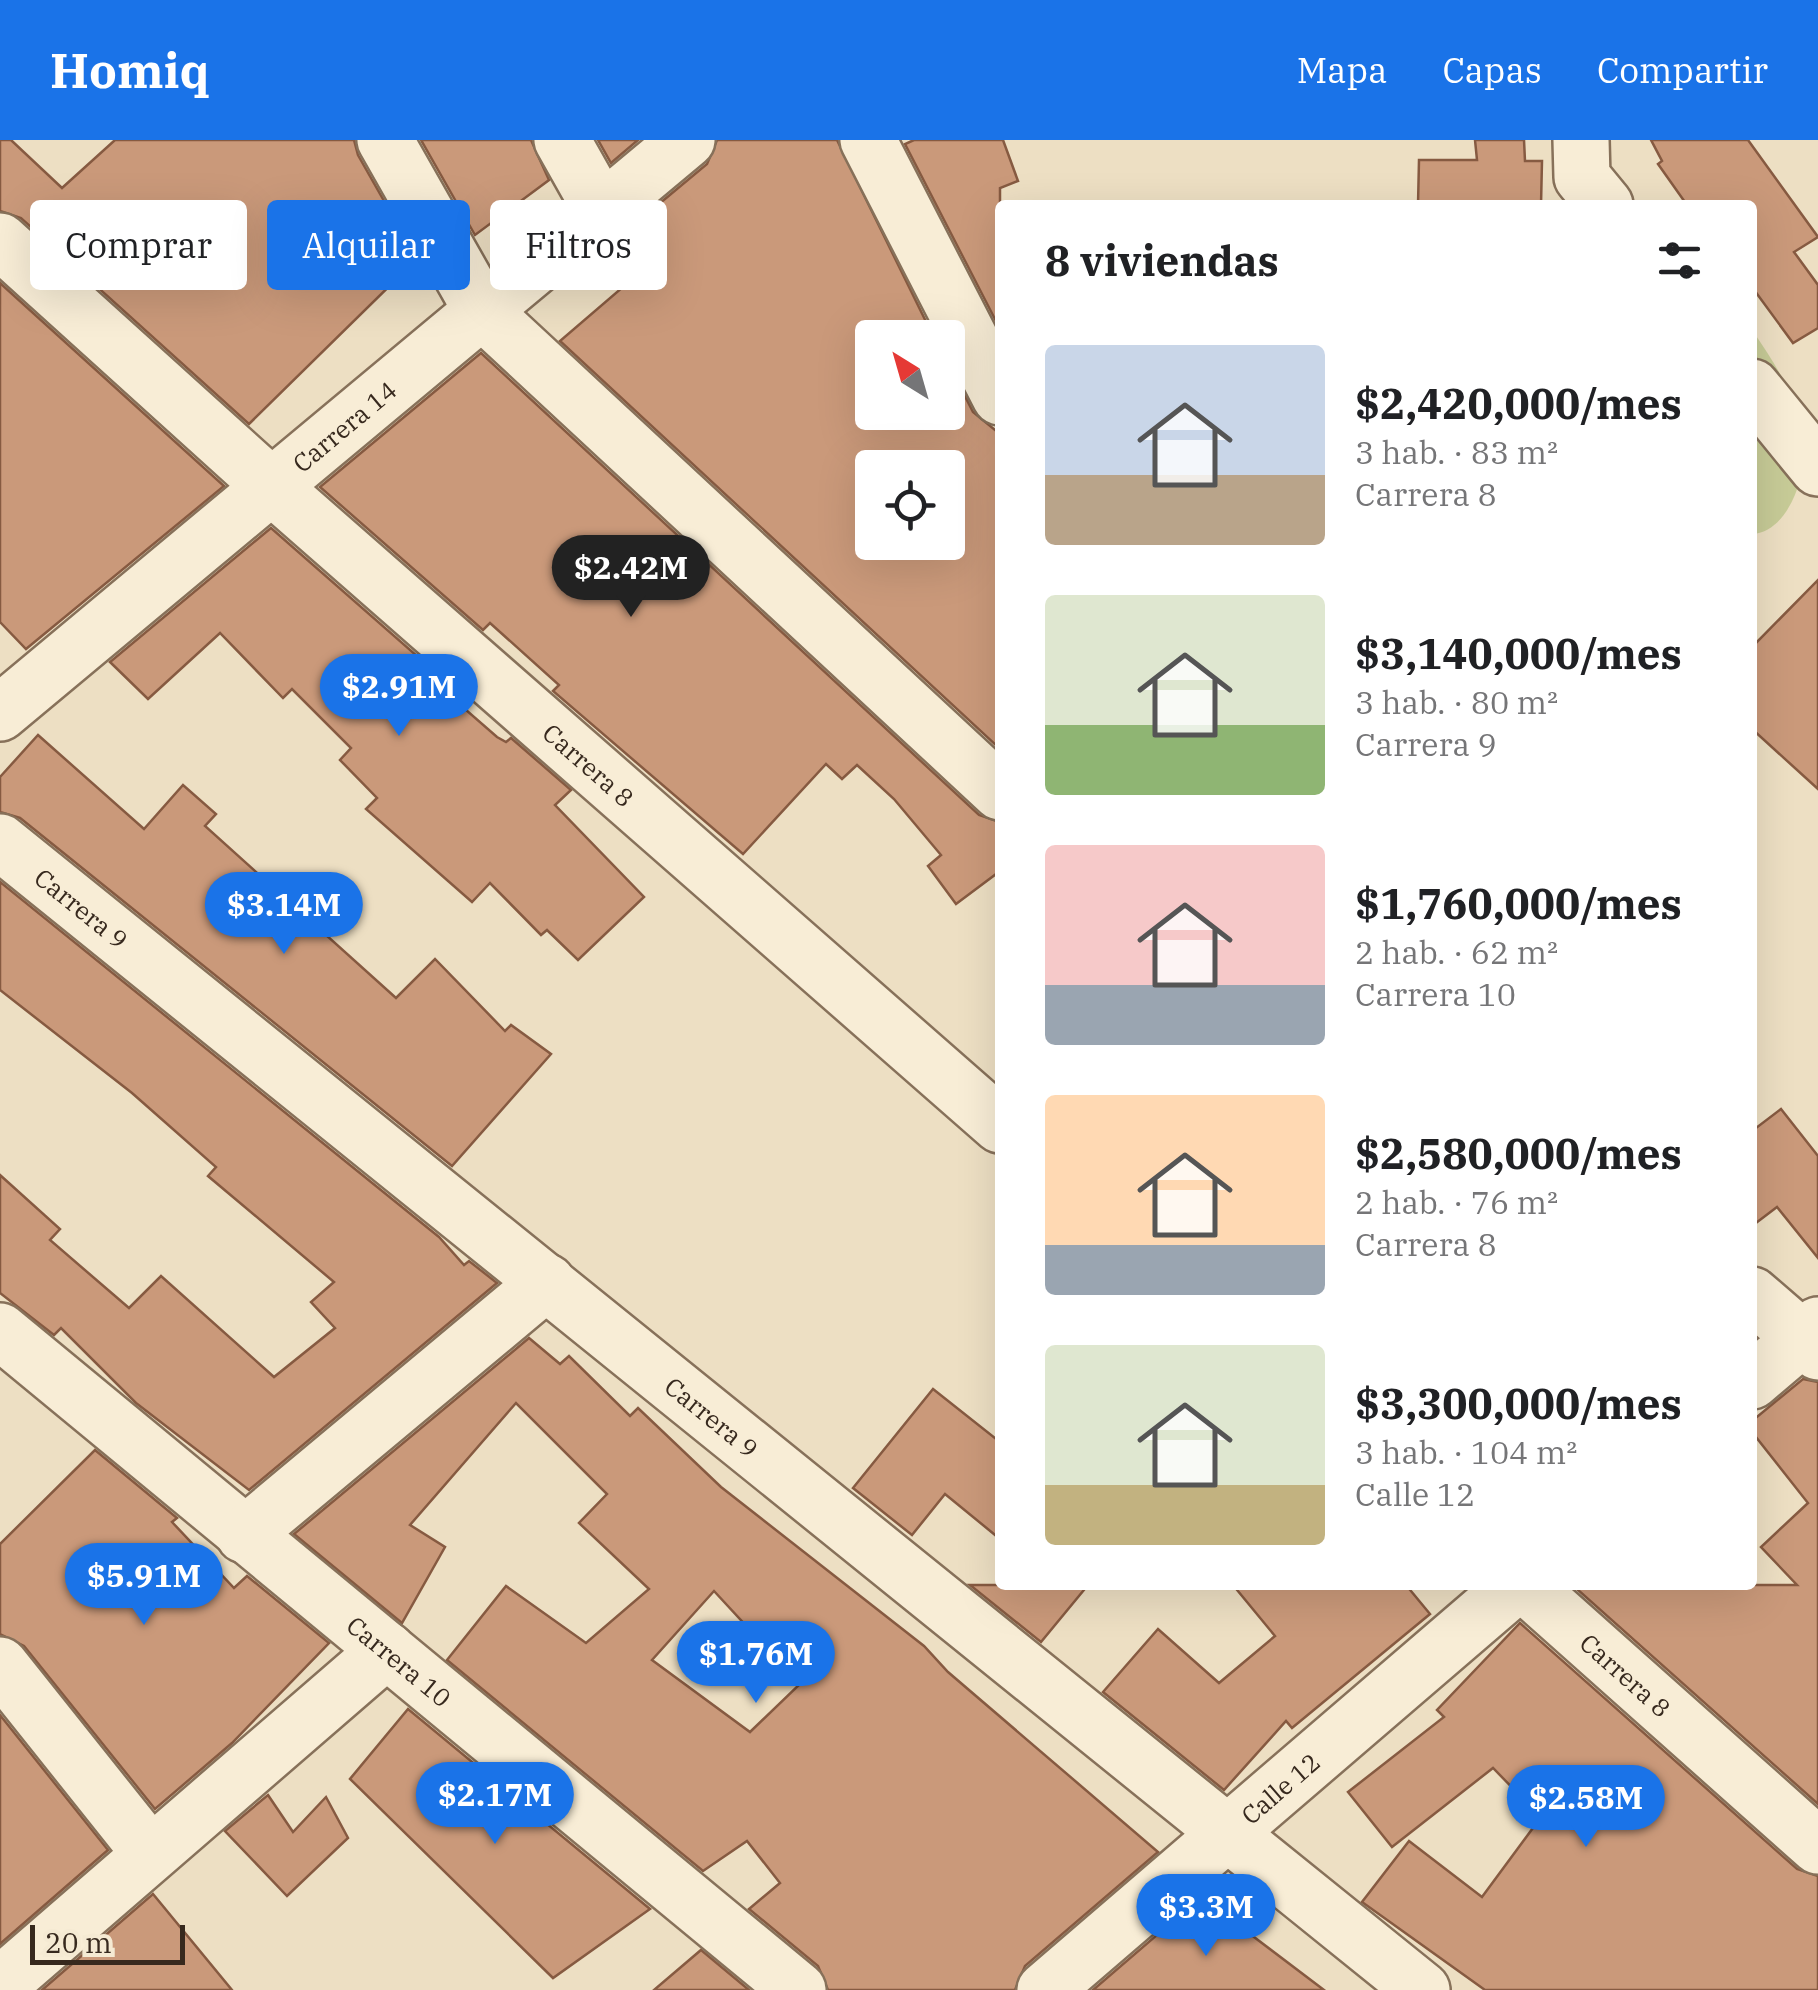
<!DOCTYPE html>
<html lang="es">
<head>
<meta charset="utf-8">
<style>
  :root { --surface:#fff; --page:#f2f2f2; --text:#202124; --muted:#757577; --accent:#1a73e8 }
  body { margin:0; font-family:"IBM Plex Serif",serif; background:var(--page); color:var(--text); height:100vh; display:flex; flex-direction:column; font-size:38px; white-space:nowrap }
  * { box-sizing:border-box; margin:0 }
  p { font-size:32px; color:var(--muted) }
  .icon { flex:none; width:55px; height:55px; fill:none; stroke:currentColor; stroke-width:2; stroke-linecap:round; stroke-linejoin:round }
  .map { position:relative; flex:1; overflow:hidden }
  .details { position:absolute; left:995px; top:60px; width:762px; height:1390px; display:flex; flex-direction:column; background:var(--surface); border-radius:10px; box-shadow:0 10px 40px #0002 }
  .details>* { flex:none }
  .top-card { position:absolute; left:30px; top:60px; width:815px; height:90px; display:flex; gap:20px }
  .needle { width:65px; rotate:323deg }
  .fabs { position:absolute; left:855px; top:180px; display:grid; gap:20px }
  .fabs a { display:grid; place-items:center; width:110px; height:110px; border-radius:10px; background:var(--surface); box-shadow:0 10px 40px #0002; font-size:50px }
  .scale { position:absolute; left:30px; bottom:25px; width:155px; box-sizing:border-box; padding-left:10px; border:5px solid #37291e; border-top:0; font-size:28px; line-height:35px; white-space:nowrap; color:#37291e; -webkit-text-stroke:8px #f5ead3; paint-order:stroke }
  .price { position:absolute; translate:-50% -85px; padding:0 22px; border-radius:35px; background:var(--accent); color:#fff; font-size:32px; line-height:65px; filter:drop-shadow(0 2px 5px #0008) }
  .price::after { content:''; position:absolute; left:50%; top:60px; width:30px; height:22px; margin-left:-15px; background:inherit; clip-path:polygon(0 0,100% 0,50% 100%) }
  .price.current { background:#222; color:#fff }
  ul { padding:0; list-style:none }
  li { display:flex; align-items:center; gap:30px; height:250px; padding:0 50px }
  li span { display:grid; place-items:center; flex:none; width:280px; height:200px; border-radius:10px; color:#555 }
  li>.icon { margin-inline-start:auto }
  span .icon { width:120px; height:120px; fill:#fffc; stroke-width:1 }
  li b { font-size:42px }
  h2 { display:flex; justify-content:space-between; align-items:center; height:120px; padding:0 50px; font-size:42px }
  .pill { padding:0 35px; border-radius:10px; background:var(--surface); box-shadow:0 10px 40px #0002; font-size:35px; line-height:90px }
  .pill.current { background:var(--accent); color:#fff }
  header { display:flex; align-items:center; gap:60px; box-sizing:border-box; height:140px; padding:0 50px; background:var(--accent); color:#fff }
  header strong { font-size:48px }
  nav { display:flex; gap:55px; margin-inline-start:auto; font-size:35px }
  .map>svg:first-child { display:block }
  .green { fill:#c7cb97 }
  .building { fill:#ca997a; stroke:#865a41; stroke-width:2.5; fill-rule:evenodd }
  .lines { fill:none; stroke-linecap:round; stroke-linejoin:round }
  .minor-casing { stroke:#87715a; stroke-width:60 }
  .minor { stroke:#f8edd6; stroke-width:55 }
  .labels { text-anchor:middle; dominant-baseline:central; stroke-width:10; stroke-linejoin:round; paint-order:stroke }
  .street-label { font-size:25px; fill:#37291e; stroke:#f5ead3 }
</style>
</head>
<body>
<header>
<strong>Homiq</strong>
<nav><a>Mapa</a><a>Capas</a><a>Compartir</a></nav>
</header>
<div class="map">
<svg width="1818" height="1850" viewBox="0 0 1818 1850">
  <rect width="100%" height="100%" fill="#eddfc3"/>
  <!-- green -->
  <path class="green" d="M1752 190C1771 217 1795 255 1803 286 1811 320 1794 390 1753 394Z"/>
  <!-- building -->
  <g class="building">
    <polygon points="0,0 11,0 62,48 115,0 354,0 358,15 417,119 249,284 21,78 0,71"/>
    <polygon points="421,0 531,0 549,40 475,95"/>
    <polygon points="598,0 638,0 611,23"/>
    <path d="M717 0H837L934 198H872V272H948V223L973 272 1000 294V609L560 201 644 129 617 99 707 24ZM872 328H948V402H872Z"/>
    <polygon points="914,0 1003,0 1018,41 1000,48 1000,189 905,4"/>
    <polygon points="1475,0 1524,0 1525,21 1542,21 1541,65 1418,65 1419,20 1477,20"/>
    <polygon points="1651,0 1748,0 1818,97 1794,112 1818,145 1818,188 1793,203 1752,147 1752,65 1687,65 1658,24 1662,21"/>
    <polygon points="0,143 224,346 26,509 0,482"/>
    <polygon points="481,213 979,675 1000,682 1000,731 956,764 928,726 941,715 894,659 857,625 842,639 826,624 743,714 553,551 559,545 490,483 483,490 320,347"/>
    <polygon points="271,388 441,537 435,543 497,597 506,602 511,598 571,650 555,665 644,757 578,820 547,790 541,795 490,743 472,762 366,669 377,658 340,620 351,608 292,549 283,558 220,493 148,559 110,522"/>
    <polygon points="1818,440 1818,649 1752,589 1752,507"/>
    <polygon points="38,595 144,689 183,645 216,674 205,686 396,858 435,819 505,891 511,885 551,914 452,1026 20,678 0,672 0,637"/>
    <polygon points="0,742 439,1097 464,1125 469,1121 497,1143 249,1350 136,1263 61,1188 54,1195 0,1153 0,1035 60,1089 50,1100 129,1168 161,1136 274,1237 335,1188 311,1162 334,1142 208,1036 216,1027 132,953 0,850"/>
    <polygon points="1781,969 1818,1016 1818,1118 1777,1067 1752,1086 1752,991"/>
    <path d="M529 1198 560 1224 569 1216 630 1276 638 1268 721 1347 924 1506 948 1532 1158 1712 1025 1826 1015 1850H828L818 1826 749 1769 780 1743 747 1701 703 1731 447 1520 506 1446 586 1503 649 1449 579 1383 607 1354 516 1263 410 1385 445 1407 402 1483 294 1394ZM714 1451 800 1544 750 1592 652 1520Z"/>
    <polygon points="1803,1239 1818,1242 1818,1664 1578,1450 1583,1445 1797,1445 1761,1407 1808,1363 1752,1292 1752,1281"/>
    <polygon points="933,1249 1000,1302 1000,1399 945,1354 912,1395 853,1348"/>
    <polygon points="95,1310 177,1378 172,1382 234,1448 247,1436 329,1503 232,1603 155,1669 24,1506 0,1494 0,1404"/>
    <polygon points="970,1445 1088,1445 1041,1502"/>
    <polygon points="1233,1445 1406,1445 1430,1474 1292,1588 1286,1581 1224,1650 1103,1552 1158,1489 1219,1543 1275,1496"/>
    <polygon points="1520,1483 1797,1729 1818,1736 1818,1850 1485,1850 1362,1762 1409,1701 1482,1757 1541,1677 1493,1628 1392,1707 1348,1652 1444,1577 1437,1570"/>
    <polygon points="408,1569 650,1769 553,1838 350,1639"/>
    <polygon points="0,1575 108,1710 0,1804"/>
    <polygon points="268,1655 293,1692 326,1657 348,1698 287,1756 225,1691"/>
    <polygon points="153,1754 232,1850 42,1850"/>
    <polygon points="1201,1757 1324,1850 1093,1850"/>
    <polygon points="701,1810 749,1850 654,1850"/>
  </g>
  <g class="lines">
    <defs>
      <g id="minor">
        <polyline points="385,0 482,171 1000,652"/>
        <polyline points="562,0 602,71"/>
        <polyline points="868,0 1000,257"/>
        <polyline points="1581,0 1582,37 1605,65"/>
        <path id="s1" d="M0 101 271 346 1000 985"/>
        <polyline points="1752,247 1818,328"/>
        <path id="s2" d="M0 573 687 0"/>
        <path id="s3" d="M0 702 1422 1850"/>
        <polyline points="1752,1155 1818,1212"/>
        <path id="s4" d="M0 1191 798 1850"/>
        <polyline points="1752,1241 1818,1185"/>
        <polyline points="244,1395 547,1142"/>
        <path id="s5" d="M1525 1445 1818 1706"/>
        <polyline points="0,1525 150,1713"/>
        <polyline points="0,1845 387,1510"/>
        <path id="s6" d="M1045 1850 1516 1445"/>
      </g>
    </defs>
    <!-- minor casing -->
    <use href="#minor" class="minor-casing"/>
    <!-- minor -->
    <use href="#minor" class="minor"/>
  </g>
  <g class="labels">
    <!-- street labels -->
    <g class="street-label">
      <text stroke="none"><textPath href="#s2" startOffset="448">Carrera 14</textPath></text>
      <text stroke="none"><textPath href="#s1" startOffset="788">Carrera 8</textPath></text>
      <text stroke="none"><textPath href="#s3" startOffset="105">Carrera 9</textPath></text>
      <text stroke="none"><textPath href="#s3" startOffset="915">Carrera 9</textPath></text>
      <text stroke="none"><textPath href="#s4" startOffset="518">Carrera 10</textPath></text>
      <text stroke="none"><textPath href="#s5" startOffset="135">Carrera 8</textPath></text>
      <text stroke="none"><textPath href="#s6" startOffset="310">Calle 12</textPath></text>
    </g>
  </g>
</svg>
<div class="fabs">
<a><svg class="needle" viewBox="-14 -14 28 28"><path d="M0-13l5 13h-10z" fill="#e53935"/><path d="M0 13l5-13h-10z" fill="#757577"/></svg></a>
<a><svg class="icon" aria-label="locate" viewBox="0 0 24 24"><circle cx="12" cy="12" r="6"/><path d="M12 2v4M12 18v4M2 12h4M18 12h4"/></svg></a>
</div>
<div class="scale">20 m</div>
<b class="price current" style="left:631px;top:480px">$2.42M</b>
<b class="price" style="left:399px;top:599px">$2.91M</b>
<b class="price" style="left:284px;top:817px">$3.14M</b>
<b class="price" style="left:144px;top:1488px">$5.91M</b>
<b class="price" style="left:756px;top:1566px">$1.76M</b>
<b class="price" style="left:495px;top:1707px">$2.17M</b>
<b class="price" style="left:1586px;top:1710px">$2.58M</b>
<b class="price" style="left:1206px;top:1819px">$3.3M</b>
<div class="top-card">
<a class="pill">Comprar</a>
<a class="pill current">Alquilar</a>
<a class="pill">Filtros</a>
</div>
<section class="details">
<h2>8 viviendas<svg class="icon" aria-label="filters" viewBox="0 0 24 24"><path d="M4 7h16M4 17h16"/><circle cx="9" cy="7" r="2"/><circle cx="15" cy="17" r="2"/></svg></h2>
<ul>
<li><span style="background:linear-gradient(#c9d6e8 65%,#b9a48a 0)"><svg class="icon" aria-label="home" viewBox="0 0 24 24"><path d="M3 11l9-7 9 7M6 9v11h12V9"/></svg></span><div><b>$2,420,000/mes</b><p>3 hab. · 83 m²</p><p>Carrera 8</p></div></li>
<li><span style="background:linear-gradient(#dfe7d0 65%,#8fb573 0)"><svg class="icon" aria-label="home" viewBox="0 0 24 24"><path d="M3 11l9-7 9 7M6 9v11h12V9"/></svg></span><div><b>$3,140,000/mes</b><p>3 hab. · 80 m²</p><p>Carrera 9</p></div></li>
<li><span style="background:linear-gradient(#f6c9c9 70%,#9aa5b1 0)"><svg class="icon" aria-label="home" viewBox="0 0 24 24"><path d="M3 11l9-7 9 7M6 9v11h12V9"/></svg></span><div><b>$1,760,000/mes</b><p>2 hab. · 62 m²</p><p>Carrera 10</p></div></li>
<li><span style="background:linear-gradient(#ffd9b3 75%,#9aa5b1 0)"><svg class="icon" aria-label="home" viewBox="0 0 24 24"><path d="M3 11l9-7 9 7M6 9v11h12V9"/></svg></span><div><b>$2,580,000/mes</b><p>2 hab. · 76 m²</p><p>Carrera 8</p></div></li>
<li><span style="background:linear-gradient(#dfe7d0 70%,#c2b280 0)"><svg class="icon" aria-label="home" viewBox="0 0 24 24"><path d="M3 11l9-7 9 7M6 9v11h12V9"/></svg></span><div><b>$3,300,000/mes</b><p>3 hab. · 104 m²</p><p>Calle 12</p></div></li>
</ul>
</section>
</div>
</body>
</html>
